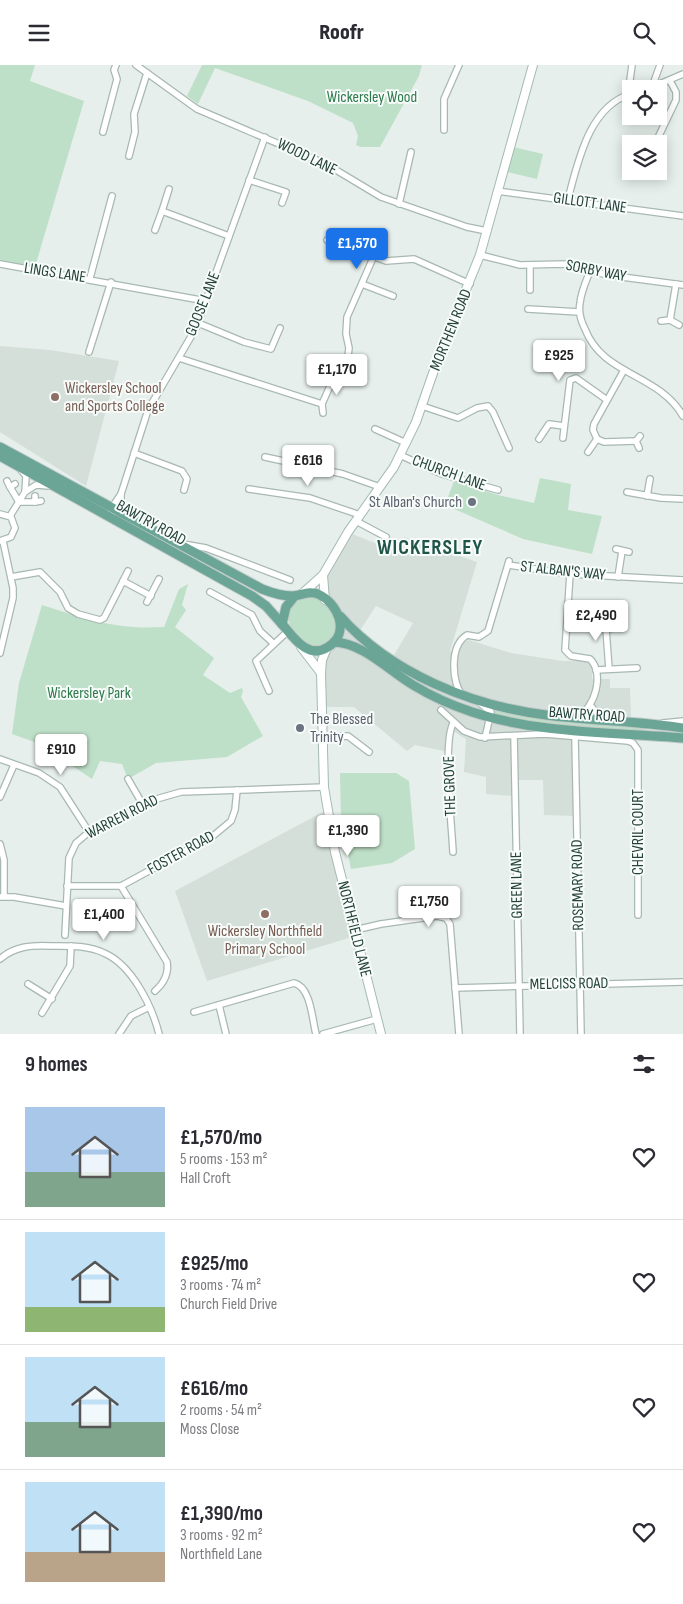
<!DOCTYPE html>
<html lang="en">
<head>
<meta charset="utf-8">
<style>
  :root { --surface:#fff; --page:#f2f2f3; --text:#2b2b33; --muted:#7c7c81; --line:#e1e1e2; --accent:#1a73e8 }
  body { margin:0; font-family:"Sofia Sans Condensed",sans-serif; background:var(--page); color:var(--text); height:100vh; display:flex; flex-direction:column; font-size:19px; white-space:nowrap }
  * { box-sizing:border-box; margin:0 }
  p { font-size:16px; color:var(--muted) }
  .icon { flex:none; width:28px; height:28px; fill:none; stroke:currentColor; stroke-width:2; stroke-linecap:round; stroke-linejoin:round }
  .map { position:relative; height:969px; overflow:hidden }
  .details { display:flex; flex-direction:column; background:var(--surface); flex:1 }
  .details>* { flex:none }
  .tools { position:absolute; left:622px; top:15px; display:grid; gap:10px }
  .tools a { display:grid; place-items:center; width:45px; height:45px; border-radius:0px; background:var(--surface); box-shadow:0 2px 12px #0003; font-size:25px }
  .price { position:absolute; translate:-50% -42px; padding:0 11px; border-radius:5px; background:#fff; color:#222; font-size:16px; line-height:32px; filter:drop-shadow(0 1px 2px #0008) }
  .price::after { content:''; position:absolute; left:50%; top:30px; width:15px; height:11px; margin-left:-8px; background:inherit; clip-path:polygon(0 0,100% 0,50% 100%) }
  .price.active { background:var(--accent); color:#fff }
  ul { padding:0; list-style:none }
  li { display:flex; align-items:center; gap:15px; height:125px; padding:0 25px }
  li+li { border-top:1px solid var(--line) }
  li span { display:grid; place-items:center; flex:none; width:140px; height:100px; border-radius:0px; color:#555 }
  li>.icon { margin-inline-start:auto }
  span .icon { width:60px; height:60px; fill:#fffc; stroke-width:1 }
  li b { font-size:21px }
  h2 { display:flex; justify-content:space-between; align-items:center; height:60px; padding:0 25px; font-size:21px }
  header { display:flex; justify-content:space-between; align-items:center; height:65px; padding:0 25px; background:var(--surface); font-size:22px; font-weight:800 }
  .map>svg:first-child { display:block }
  .built { fill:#d4dfda; fill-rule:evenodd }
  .green { fill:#bfe0c8 }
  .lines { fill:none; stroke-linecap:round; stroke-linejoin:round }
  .street-casing { stroke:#a8b8b2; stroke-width:8 }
  .secondary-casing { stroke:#a4bbb3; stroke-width:10 }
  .primary-casing { stroke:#c2cac8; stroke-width:11 }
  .street { stroke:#fff; stroke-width:5.5 }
  .secondary { stroke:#fff; stroke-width:8 }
  .primary { stroke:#6aa596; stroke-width:9 }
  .education-dot { fill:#8d6e63; stroke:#f7fbf9; stroke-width:2 }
  .worship-dot { fill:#6b7280; stroke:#f7fbf9; stroke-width:2 }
  .labels { text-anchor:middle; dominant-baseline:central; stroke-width:4; stroke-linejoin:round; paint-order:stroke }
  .park-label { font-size:16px; fill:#2d7a4b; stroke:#f7fbf9 }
  .street-label { font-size:16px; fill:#24423a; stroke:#f7fbf9 }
  .education-label { font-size:16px; fill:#785e54; stroke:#f7fbf9; text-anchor:start }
  .worship-label { font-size:16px; fill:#5b616d; stroke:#f7fbf9; text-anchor:end }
  .district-label { font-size:21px; font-weight:bold; letter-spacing:1px; fill:#1f5548; stroke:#f7fbf9 }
</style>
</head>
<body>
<header><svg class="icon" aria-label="menu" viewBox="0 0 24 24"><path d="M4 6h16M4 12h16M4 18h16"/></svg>Roofr<svg class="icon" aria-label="search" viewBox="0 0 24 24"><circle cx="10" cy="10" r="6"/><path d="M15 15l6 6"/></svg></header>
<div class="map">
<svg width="683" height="969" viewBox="0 0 683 969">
  <rect width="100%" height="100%" fill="#e6efeb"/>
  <!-- built -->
  <g class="built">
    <polygon points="0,281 50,285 119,296 86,421 0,367"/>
    <path d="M352 469 398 487 404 472 477 497 450 586 456 589 460 579 469 575 511 588 563 596H585L589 598 592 604V614H610V623H630L632 680 575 672 576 751 544 750 543 715H515V731L486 729V712L464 707 466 674 451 665 449 687 415 680 407 686 354 642H325L323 603 327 591 341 573 324 516 340 484 342 485ZM376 541 413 558 393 592 359 567Z"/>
    <polygon points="323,747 352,872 207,916 175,826"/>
  </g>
  <!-- green -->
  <g class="green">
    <polygon points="0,0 35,0 30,16 84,36 35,202 0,195"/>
    <polygon points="202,0 422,0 419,11 380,82 361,82 356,80 358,71 353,58 308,36 215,3 198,39 187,31"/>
    <polygon points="513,82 543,89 537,114 507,107"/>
    <polygon points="540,413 571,419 568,445 602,451 592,489 523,474 445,440 454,416 498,430 534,438"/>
    <path d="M188 519 182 540 186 545 175 562 214 593 203 610 230 628 242 623 243 626 241 632 263 671 227 692 156 698 128 714 122 699 100 696 92 714 40 679 12 669 19 618 42 540C86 554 116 565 164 562L179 524Z"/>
    <path d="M310 531C329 536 347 564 327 578 302 595 263 538 310 531Z"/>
    <polygon points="491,644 546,654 646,663 646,667 548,660 494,651"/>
    <polygon points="340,708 396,708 409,716 415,784 392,798 351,804 341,754"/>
  </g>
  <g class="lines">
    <defs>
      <g id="street">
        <polyline points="136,0 197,44 326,99 381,132 467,162 487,166"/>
        <polyline points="652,22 660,0"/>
        <polyline points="648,24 683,9"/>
        <polyline points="628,30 632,0"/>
        <polyline points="444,65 444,34 459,0"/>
        <polyline points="103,67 117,14 114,5 116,0"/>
        <polyline points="655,79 676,35 676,27 670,16"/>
        <polyline points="129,91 135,67 134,49 147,8"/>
        <polyline points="249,115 286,127 282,138"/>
        <polyline points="169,124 162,146 229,171"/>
        <polyline points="497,126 683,151"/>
        <path d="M568 134C578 97 589 41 631 29"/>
        <polyline points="399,139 411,87"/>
        <polyline points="155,165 162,146"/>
        <polyline points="327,175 386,196 414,194 470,219"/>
        <polyline points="480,190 520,200 567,199 607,210 683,220"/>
        <polyline points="0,199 206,236"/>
        <path d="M590 206C586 216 581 227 580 238 578 248 581 256 585 264 603 311 658 308 683 351"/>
        <polyline points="90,213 112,131"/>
        <polyline points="362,219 393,231"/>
        <polyline points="676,219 670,255 679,260"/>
        <polyline points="530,225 530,201"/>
        <polyline points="528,244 579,247"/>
        <polyline points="661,256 670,255"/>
        <polyline points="198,258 244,277 271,284 280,263"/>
        <polyline points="89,287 111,217"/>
        <polyline points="179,293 322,339"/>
        <polyline points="422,341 458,353 477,343 488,341 493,347 509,383"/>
        <polyline points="323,348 322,339 334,312 337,305 343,302 348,291 349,283 346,269 347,252 373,193"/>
        <polyline points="375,364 406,378"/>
        <polyline points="563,373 570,315 576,313 607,335"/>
        <polyline points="539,374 549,359 564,361"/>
        <polyline points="597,374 604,377 636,376"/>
        <polyline points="639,383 636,376 640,371"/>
        <polyline points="588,387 597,374 593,365 594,359 624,305"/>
        <polyline points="134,388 182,406 187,414 184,425"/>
        <polyline points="400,390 442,409 498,425"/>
        <polyline points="265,392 343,409 380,422"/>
        <polyline points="20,404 26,411 25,427 36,420 50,421"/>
        <polyline points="7,416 10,422 15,419"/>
        <polyline points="10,422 19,437 35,437"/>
        <polyline points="249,424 310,433 360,450"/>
        <polyline points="627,427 661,433 683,434"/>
        <polyline points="121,429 121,448"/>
        <polyline points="35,431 35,437 41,436"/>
        <polyline points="647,431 650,414"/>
        <polyline points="0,449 11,452 15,463 11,472 0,476"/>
        <polyline points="10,451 25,427"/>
        <polyline points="114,453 110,445 121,429 148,345 196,263 265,72"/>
        <polyline points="356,456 386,472"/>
        <polyline points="183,479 206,483 290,515"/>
        <polyline points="616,484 629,487"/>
        <polyline points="508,500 570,509 683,515"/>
        <path d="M570 509 565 585 571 591 590 594C605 608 595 645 576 652"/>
        <polyline points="11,512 40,507 60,527 68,543 78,549 100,555 104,553 123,516 151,531"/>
        <polyline points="618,512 622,486"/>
        <polyline points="123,516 128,506"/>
        <polyline points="210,527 252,550 260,566 273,578"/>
        <polyline points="147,537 159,514"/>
        <polyline points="0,588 13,533 13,523 3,476"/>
        <polyline points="609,604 606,564 614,563 613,552"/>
        <polyline points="596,605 637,603"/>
        <polyline points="269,626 256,596 288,566"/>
        <path d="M462 630C452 616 449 581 467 570L479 572 488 566 509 496"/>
        <polyline points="481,639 491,647 485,673"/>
        <polyline points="590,640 602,654"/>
        <polyline points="441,645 464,666 480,672 545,669 628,676 633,678 638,685 638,850"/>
        <polyline points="663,658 683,656"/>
        <polyline points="514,671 520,969"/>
        <polyline points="323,672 348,671 369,687"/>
        <polyline points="575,672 581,969"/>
        <polyline points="0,694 39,708 60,722 89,767"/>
        <polyline points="128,714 143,740"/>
        <polyline points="0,732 14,700"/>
        <polyline points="0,779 4,795 4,831"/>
        <path d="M453 787C452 764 442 672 454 657"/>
        <polyline points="67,821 121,821 213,771 231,756 235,745 237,725"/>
        <path d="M121 821 167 897C169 909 164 918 155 926"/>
        <polyline points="0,832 14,832 66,841"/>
        <polyline points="446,853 446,837"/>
        <polyline points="355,865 381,859 437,851 446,853 450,859 459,969"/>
        <polyline points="65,870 69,793 76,778 89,767 153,735 181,727 324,722"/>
        <path d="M0 894C15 881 32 880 51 881 68 881 88 880 104 888 132 900 152 941 159 969"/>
        <polyline points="28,919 52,934"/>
        <polyline points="455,923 683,917"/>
        <polyline points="219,940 226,969"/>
        <path d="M194 947 294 918C311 922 312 954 316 969"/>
        <polyline points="42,948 70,901 71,881"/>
        <polyline points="119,969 131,951 149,942"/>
        <polyline points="323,969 377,954"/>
      </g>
      <g id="secondary">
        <polyline points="323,510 325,535"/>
        <polyline points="304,527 323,510 348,467 394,402 416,357 439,291 480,190 533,0"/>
        <polyline points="301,582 321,608"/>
        <polyline points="327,583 322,595 321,608 324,722 335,787 381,969"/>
      </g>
      <g id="primary">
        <path d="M0 382 262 524C272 528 281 531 292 531 302 531 308 525 318 529 338 538 351 568 328 582 308 595 294 573 282 559L286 542 294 532"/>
        <polyline points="0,391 252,531 266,541 282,559"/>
        <path d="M340 551C390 608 472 641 546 650 591 656 638 656 683 663"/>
        <path d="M334 577C363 578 388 605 413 620 431 631 451 640 472 647 539 669 613 667 683 673"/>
      </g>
    </defs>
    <!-- street casing -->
    <use href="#street" class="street-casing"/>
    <!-- secondary casing -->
    <use href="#secondary" class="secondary-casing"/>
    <!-- primary casing -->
    <use href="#primary" class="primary-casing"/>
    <!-- street -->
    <use href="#street" class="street"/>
    <!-- secondary -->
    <use href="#secondary" class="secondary"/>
    <!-- primary -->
    <use href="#primary" class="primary"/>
  </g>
  <!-- markers -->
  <g class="education-dot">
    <circle cx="55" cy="332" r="5"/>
    <circle cx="265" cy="849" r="5"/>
  </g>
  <g class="worship-dot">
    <circle cx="472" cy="437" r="5"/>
    <circle cx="300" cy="663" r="5"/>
  </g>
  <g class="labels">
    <!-- park labels -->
    <g class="park-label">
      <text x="372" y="32">Wickersley Wood</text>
      <text x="89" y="628">Wickersley Park</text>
    </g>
    <!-- street labels -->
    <g class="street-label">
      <text transform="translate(307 92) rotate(26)">WOOD LANE</text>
      <text transform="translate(590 138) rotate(8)">GILLOTT LANE</text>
      <text transform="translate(596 206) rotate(11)">SORBY WAY</text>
      <text transform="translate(55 208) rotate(9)">LINGS LANE</text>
      <text transform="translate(203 239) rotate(-68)">GOOSE LANE</text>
      <text transform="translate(451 265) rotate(-68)">MORTHEN ROAD</text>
      <text transform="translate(449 408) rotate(20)">CHURCH LANE</text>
      <text transform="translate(151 458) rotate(29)">BAWTRY ROAD</text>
      <text transform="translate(563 506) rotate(6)">ST ALBAN'S WAY</text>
      <text transform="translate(587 650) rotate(4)">BAWTRY ROAD</text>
      <text transform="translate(450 721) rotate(-92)">THE GROVE</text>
      <text transform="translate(122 752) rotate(-27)">WARREN ROAD</text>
      <text transform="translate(638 767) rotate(-90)">CHEVRIL COURT</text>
      <text transform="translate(181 788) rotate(-29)">FOSTER ROAD</text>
      <text transform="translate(517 820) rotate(-91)">GREEN LANE</text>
      <text transform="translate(578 820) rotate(-91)">ROSEMARY ROAD</text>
      <text transform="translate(354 864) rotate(76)">NORTHFIELD LANE</text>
      <text transform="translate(569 919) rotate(-1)">MELCISS ROAD</text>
    </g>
    <!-- education labels -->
    <g class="education-label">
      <text x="65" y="323">Wickersley School<tspan x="65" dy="18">and Sports College</tspan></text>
      <text x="265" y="866" text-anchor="middle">Wickersley Northfield<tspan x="265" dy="18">Primary School</tspan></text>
    </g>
    <!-- worship labels -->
    <g class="worship-label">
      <text x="462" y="437">St Alban's Church</text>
      <text x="310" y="654" text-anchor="start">The Blessed<tspan x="310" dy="18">Trinity</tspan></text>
    </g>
    <!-- district labels -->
    <g class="district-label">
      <text x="430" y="482">WICKERSLEY</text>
    </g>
  </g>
</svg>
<div class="tools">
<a><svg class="icon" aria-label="locate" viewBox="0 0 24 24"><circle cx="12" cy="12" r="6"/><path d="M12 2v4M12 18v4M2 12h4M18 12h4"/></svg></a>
<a><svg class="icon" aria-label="layers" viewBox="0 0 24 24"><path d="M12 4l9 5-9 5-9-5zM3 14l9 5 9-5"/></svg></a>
</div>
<b class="price active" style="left:357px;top:205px">£1,570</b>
<b class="price" style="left:559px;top:317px">£925</b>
<b class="price" style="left:337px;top:331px">£1,170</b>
<b class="price" style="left:308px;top:422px">£616</b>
<b class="price" style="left:596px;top:577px">£2,490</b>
<b class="price" style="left:61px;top:711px">£910</b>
<b class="price" style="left:348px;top:792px">£1,390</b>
<b class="price" style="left:429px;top:863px">£1,750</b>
<b class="price" style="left:104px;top:876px">£1,400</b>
</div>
<section class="details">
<h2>9 homes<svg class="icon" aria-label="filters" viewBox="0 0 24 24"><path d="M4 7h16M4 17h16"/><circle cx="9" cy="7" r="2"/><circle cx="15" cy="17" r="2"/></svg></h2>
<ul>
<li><span style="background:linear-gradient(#a9c7e8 65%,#7fa58c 0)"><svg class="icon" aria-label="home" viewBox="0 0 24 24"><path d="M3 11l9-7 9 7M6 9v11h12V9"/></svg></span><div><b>£1,570/mo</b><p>5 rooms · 153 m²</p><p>Hall Croft</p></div><svg class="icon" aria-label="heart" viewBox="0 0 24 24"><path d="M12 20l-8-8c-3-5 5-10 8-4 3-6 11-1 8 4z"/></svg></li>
<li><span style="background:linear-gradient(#bfe0f5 75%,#8fb573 0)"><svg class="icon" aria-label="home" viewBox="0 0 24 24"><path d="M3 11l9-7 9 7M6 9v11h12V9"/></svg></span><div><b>£925/mo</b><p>3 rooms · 74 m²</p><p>Church Field Drive</p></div><svg class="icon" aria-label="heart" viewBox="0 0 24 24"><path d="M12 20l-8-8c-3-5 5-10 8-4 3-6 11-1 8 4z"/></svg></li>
<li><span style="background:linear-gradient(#bfe0f5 65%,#7fa58c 0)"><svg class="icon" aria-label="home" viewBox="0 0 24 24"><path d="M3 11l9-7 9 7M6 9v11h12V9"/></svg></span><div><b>£616/mo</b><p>2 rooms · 54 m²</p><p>Moss Close</p></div><svg class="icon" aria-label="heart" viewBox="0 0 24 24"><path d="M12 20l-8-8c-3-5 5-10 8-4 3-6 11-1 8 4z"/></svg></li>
<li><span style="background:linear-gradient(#bfe0f5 70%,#b9a48a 0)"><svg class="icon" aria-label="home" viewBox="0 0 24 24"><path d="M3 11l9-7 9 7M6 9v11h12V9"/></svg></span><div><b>£1,390/mo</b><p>3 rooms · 92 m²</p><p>Northfield Lane</p></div><svg class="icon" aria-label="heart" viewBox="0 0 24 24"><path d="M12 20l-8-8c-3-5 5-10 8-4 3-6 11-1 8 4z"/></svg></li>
</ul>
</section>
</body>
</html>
